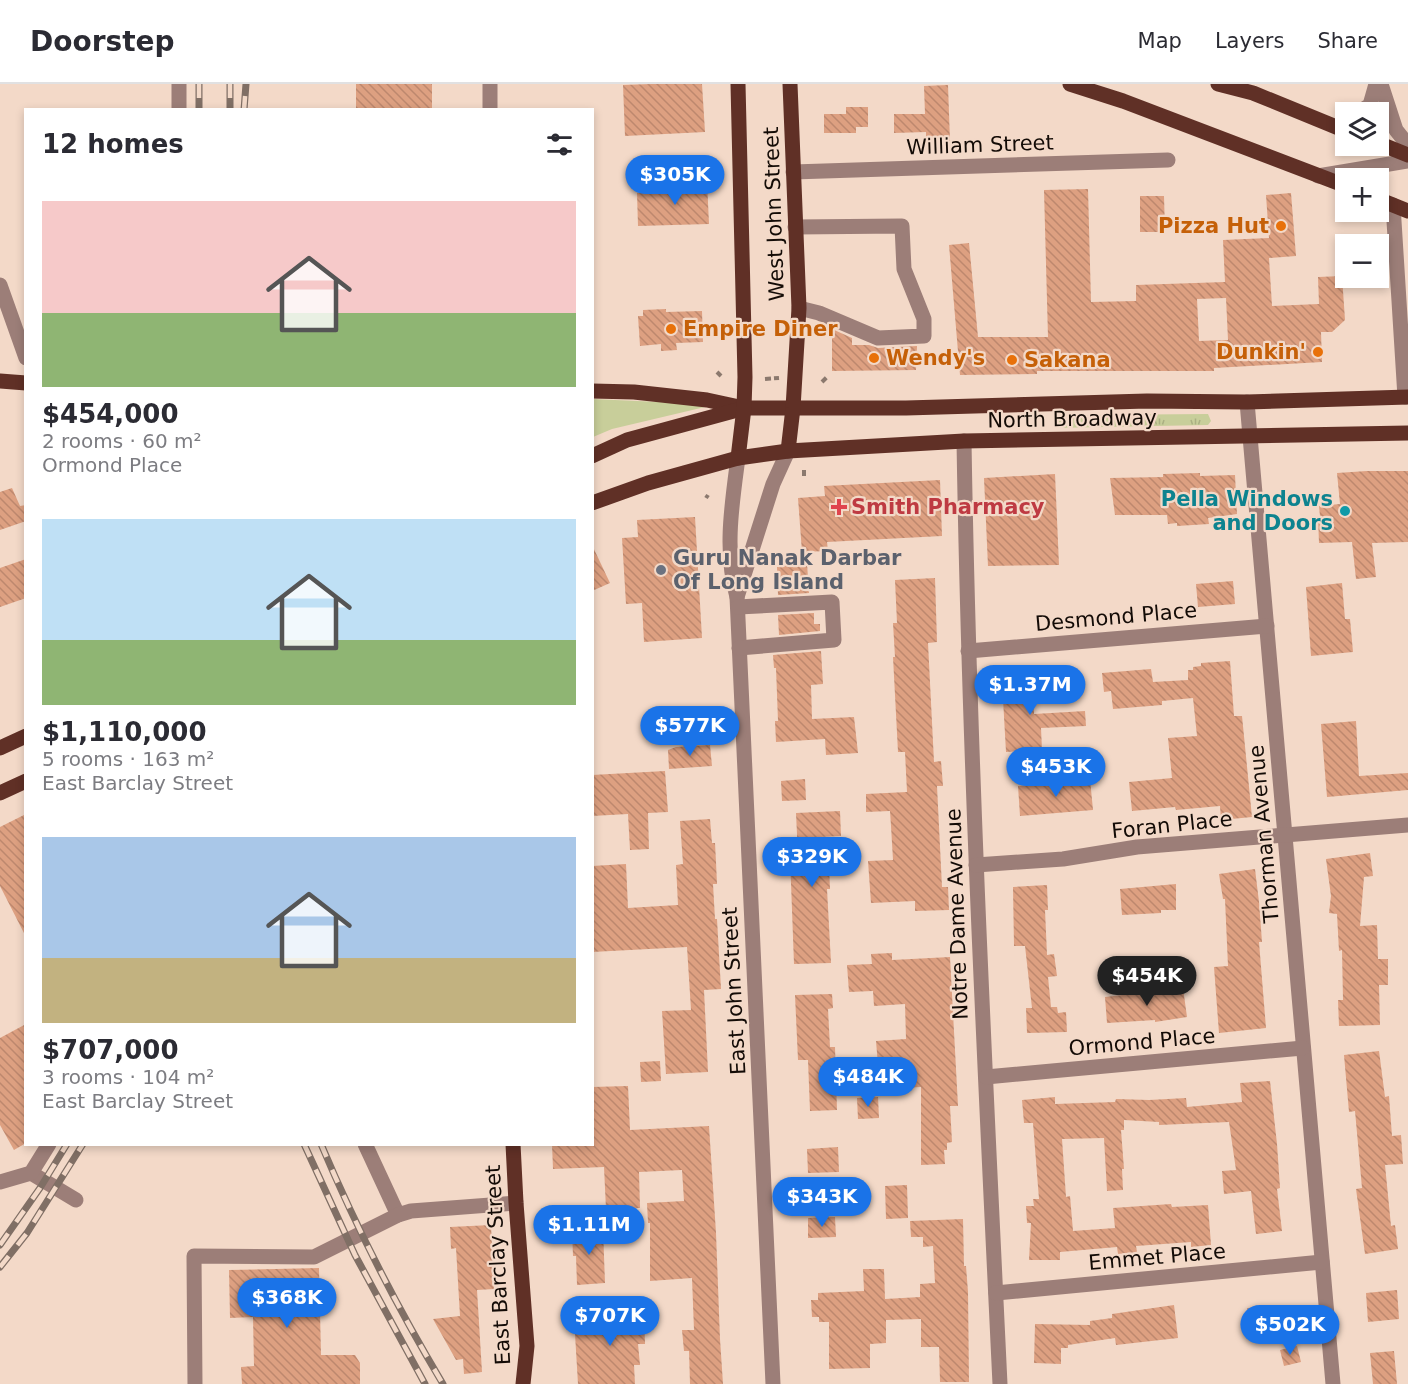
<!DOCTYPE html>
<html lang="en">
<head>
<meta charset="utf-8">
<style>
  :root { --surface:#fff; --page:#f7f7f7; --text:#2b2b33; --muted:#7c7c81; --line:#e1e1e2; --accent:#1a73e8 }
  body { margin:0; font-family:"DejaVu Sans",sans-serif; background:var(--page); color:var(--text); height:100vh; display:flex; flex-direction:column; font-size:22px; white-space:nowrap }
  * { box-sizing:border-box; margin:0 }
  p { font-size:20px; color:var(--muted) }
  .icon { flex:none; width:33px; height:33px; fill:none; stroke:currentColor; stroke-width:2; stroke-linecap:round; stroke-linejoin:round }
  .map { position:relative; flex:1; overflow:hidden }
  .drawer { position:absolute; left:24px; top:24px; width:570px; height:1038px; display:flex; flex-direction:column; background:var(--surface); border-radius:0px; box-shadow:0 3px 9px #0003 }
  .drawer>* { flex:none }
  .buttons { position:absolute; left:1335px; top:18px; display:grid; gap:12px }
  .buttons a { display:grid; place-items:center; width:54px; height:54px; border-radius:0px; background:var(--surface); box-shadow:0 3px 9px #0003; font-size:30px }
  .price { position:absolute; translate:-50% -51px; padding:0 14px; border-radius:21px; background:var(--accent); color:#fff; font-size:20px; line-height:39px; filter:drop-shadow(0 2px 3px #0008) }
  .price::after { content:''; position:absolute; left:50%; top:36px; width:18px; height:14px; margin-left:-9px; background:inherit; clip-path:polygon(0 0,100% 0,50% 100%) }
  .price.active { background:#222; color:#fff }
  ul { padding:0; list-style:none }
  li { display:grid; align-content:center; gap:12px; height:318px; padding:0 18px }
  li span { display:grid; place-items:center; height:186px; border-radius:0px; color:#555 }
  li>.icon { margin-inline-start:auto }
  span .icon { width:108px; height:108px; fill:#fffc; stroke-width:1 }
  li b { font-size:26px }
  h2 { display:flex; justify-content:space-between; align-items:center; height:72px; padding:0 18px; font-size:26px }
  header { display:flex; align-items:center; gap:36px; box-sizing:border-box; height:84px; padding:0 30px; background:var(--surface); border-bottom:2px solid var(--line) }
  header strong { font-size:28px }
  nav { display:flex; gap:33px; margin-inline-start:auto; font-size:21px }
  .map>svg:first-child { display:block }
  .grass { fill:url(#grass-tufts) }
  .park { fill:#c8ce9a }
  .building { fill:url(#building-back-hatch); fill-rule:evenodd }
  .lines { fill:none; stroke-linecap:round; stroke-linejoin:round }
  .path { stroke:#8b796e; stroke-width:4; stroke-dasharray:6 3; stroke-linecap:butt }
  .minor { stroke:#9c7e78; stroke-width:15 }
  .major { stroke:#603026; stroke-width:15 }
  .rail-casing { stroke:#806f65; stroke-width:7 }
  .rail { stroke:#f3d9c8; stroke-width:4.5; stroke-dasharray:14; stroke-linecap:butt }
  .food-dot { fill:#e8710a; stroke:#f3d9c8; stroke-width:2 }
  .health-dot { fill:#e0444e; stroke:#f3d9c8; stroke-width:2 }
  .culture-dot { fill:#0f9aa8; stroke:#f3d9c8; stroke-width:2 }
  .worship-dot { fill:#6b7280; stroke:#f3d9c8; stroke-width:2 }
  .labels { text-anchor:middle; dominant-baseline:central; stroke-width:4.5; stroke-linejoin:round; paint-order:stroke }
  .street-label { font-size:21px; fill:#130b06; stroke:#f3d9c8 }
  .food-label { font-size:21px; font-weight:bold; fill:#c56008; stroke:#f3d9c8; text-anchor:start }
  .culture-label { font-size:21px; font-weight:bold; fill:#0d838f; stroke:#f3d9c8; text-anchor:end }
  .health-label { font-size:21px; font-weight:bold; fill:#be3a42; stroke:#f3d9c8; text-anchor:start }
  .worship-label { font-size:21px; font-weight:bold; fill:#5b616d; stroke:#f3d9c8; text-anchor:start }
</style>
</head>
<body>
<header>
<strong>Doorstep</strong>
<nav><a>Map</a><a>Layers</a><a>Share</a></nav>
</header>
<div class="map">
<svg width="1408" height="1300" viewBox="0 0 1408 1300">
  <defs>
    <pattern id="grass-tufts" width="24" height="20" patternUnits="userSpaceOnUse" patternTransform="scale(1.5)"><rect width="24" height="20" fill="#c8ce9a"/><path d="M3 7l-1-3M5 7V3M7 7l1-3M15 17l-1-3M17 17v-4M19 17l1-3" fill="none" stroke="#abb083"/></pattern>
    <pattern id="building-back-hatch" width="6" height="6" patternUnits="userSpaceOnUse" patternTransform="scale(1.5)"><rect width="6" height="6" fill="#dda081"/><path d="M-1 5l2 2M0 0l6 6M5-1l2 2" fill="none" stroke="#bd886e"/></pattern>
  </defs>
  <rect width="100%" height="100%" fill="#f3d9c8"/>
  <!-- grass -->
  <polygon class="grass" points="1208,330 1211,337 1208,341 1053,344 1053,338 1081,331"/>
  <!-- park -->
  <polygon class="park" points="593,315 681,319 705,323 612,345 593,353"/>
  <!-- building -->
  <g class="building">
    <rect x="356" y="0" width="76" height="26"/>
    <polygon points="651,0 702,0 705,48 625,52 623,1"/>
    <polygon points="948,1 950,57 926,58 926,48 894,49 894,30 925,30 924,2"/>
    <polygon points="846,23 868,23 868,43 856,43 856,49 824,49 824,30 846,30"/>
    <polygon points="707,97 709,140 638,142 637,109 683,107 682,98"/>
    <path d="M1088 105 1091 218 1136 217V201L1225 198 1223 156 1269 154 1266 111 1291 109 1296 172 1269 174 1272 222 1319 220 1318 193 1342 192 1345 236 1332 248H1321L1322 278 1214 284V287H1037V290L960 291 949 161 969 159 978 253H1048L1044 106ZM1226 214 1228 256 1199 257 1197 215Z"/>
    <polygon points="1140,112 1164,112 1165,148 1140,148"/>
    <polygon points="666,225 666,228 702,227 703,258 676,259 677,266 661,267 661,260 640,262 638,232 643,232 643,226"/>
    <polygon points="832,245 852,254 852,261 869,261 878,264 917,262 916,286 832,287"/>
    <polygon points="1367,387 1408,387 1408,458 1372,459 1376,493 1356,495 1352,458 1319,459 1318,433 1320,432 1319,422 1340,420 1337,389"/>
    <polygon points="1200,389 1200,392 1235,391 1237,430 1208,434 1209,440 1177,442 1177,439 1168,440 1167,431 1115,431 1110,394 1163,393 1163,390"/>
    <polygon points="1055,390 1059,481 988,482 984,394"/>
    <polygon points="940,396 942,452 827,458 828,467 802,468 798,414 825,412 824,402"/>
    <polygon points="12,404 20,422 26,421 26,437 0,446 0,408"/>
    <polygon points="695,433 702,554 644,558 642,519 626,520 622,454 638,453 637,436"/>
    <polygon points="592,461 610,499 592,507"/>
    <polygon points="26,475 26,514 0,523 0,484"/>
    <polygon points="807,479 809,509 778,511 777,483 782,483 782,480"/>
    <polygon points="935,494 937,558 928,559 934,678 941,677 943,702 937,702 942,803 948,803 949,826 915,827 915,817 871,819 868,777 893,776 891,742 890,727 866,728 866,710 907,708 905,668 898,668 893,573 895,573 893,539 897,539 895,496"/>
    <polygon points="1233,497 1235,520 1198,523 1196,500"/>
    <polygon points="1342,499 1345,535 1350,535 1353,568 1311,572 1306,503"/>
    <polygon points="814,529 814,540 820,540 820,547 779,551 778,531"/>
    <polygon points="821,567 823,600 811,601 812,635 854,633 858,669 826,671 825,655 776,658 775,637 778,637 776,584 774,584 773,571"/>
    <polygon points="1230,577 1234,632 1242,632 1252,733 1221,736 1220,722 1176,726 1175,723 1132,727 1129,698 1172,694 1168,654 1197,652 1193,614 1162,617 1162,621 1113,625 1111,607 1104,608 1102,589 1151,585 1153,598 1188,596 1188,586 1193,586 1193,583 1201,582 1201,579"/>
    <polygon points="1033,592 1034,630 1085,627 1086,642 1041,644 1042,666 1006,668 1002,597 1008,596 1008,593"/>
    <polygon points="1356,637 1359,692 1408,689 1408,706 1327,713 1321,640"/>
    <polygon points="710,661 712,682 669,685 668,666 676,663"/>
    <polygon points="665,687 668,728 648,729 649,765 630,766 628,730 592,732 592,691"/>
    <polygon points="805,695 806,716 782,717 781,697"/>
    <polygon points="1090,695 1093,726 1020,732 1018,702 1063,700 1063,698"/>
    <polygon points="840,727 841,752 821,753 822,783 829,783 830,805 827,805 831,879 794,880 790,772 798,772 796,729"/>
    <polygon points="26,730 26,853 0,802 0,743"/>
    <polygon points="710,735 712,759 715,759 716,778 717,800 713,800 715,835 717,835 721,905 704,906 708,988 666,990 662,927 691,926 687,863 592,868 592,782 626,780 628,824 678,821 676,781 683,780 680,737"/>
    <polygon points="1370,769 1373,792 1364,793 1360,842 1377,841 1378,875 1388,875 1388,901 1379,901 1380,941 1339,942 1338,916 1343,916 1342,866 1339,867 1337,830 1329,829 1331,812 1326,775"/>
    <polygon points="1255,785 1259,818 1262,858 1259,858 1266,944 1219,949 1214,883 1228,882 1225,815 1223,815 1219,790"/>
    <polygon points="1176,800 1176,826 1161,826 1161,829 1122,831 1120,805"/>
    <polygon points="1047,801 1048,826 1045,826 1047,871 1054,870 1057,892 1048,893 1051,923 1057,923 1058,929 1066,928 1067,948 1027,949 1026,924 1032,924 1025,862 1014,862 1013,803"/>
    <polygon points="892,869 892,876 950,873 958,1022 950,1022 952,1058 947,1059 947,1066 944,1066 945,1080 921,1081 921,1003 880,1005 876,957 906,955 905,920 874,922 873,907 849,908 847,881 872,880 871,870"/>
    <polygon points="1183,904 1187,933 1155,938 1155,936 1107,939 1105,913"/>
    <polygon points="832,910 833,924 828,925 830,963 835,963 837,1026 810,1027 808,976 798,976 795,911"/>
    <polygon points="26,940 26,1059 14,1066 0,1041 0,954"/>
    <polygon points="1379,967 1385,1013 1389,1012 1392,1052 1401,1051 1403,1080 1385,1081 1391,1142 1395,1141 1398,1165 1365,1170 1356,1105 1362,1104 1355,1027 1349,1028 1344,971"/>
    <polygon points="660,977 661,997 641,998 640,978"/>
    <polygon points="1270,997 1277,1060 1280,1104 1277,1105 1282,1147 1256,1150 1251,1107 1224,1110 1222,1087 1236,1086 1229,1038 1159,1041 1159,1038 1124,1036 1124,1046 1121,1046 1124,1085 1122,1085 1123,1106 1107,1107 1104,1054 1062,1055 1066,1113 1070,1112 1073,1147 1115,1144 1113,1124 1171,1120 1172,1123 1208,1121 1211,1161 1191,1163 1191,1158 1136,1162 1137,1168 1118,1170 1117,1163 1060,1168 1060,1176 1029,1176 1031,1139 1027,1139 1026,1122 1034,1122 1033,1115 1039,1115 1033,1039 1024,1039 1022,1016 1055,1013 1055,1020 1115,1018 1116,1015 1149,1016 1186,1014 1187,1023 1242,1018 1240,999"/>
    <polygon points="628,1002 630,1046 709,1042 716,1149 720,1255 723,1300 690,1300 689,1267 684,1267 682,1246 694,1246 692,1194 650,1197 650,1139 648,1139 647,1119 684,1117 682,1086 639,1088 640,1124 606,1125 604,1083 553,1085 552,1060 592,1060 592,1003"/>
    <polygon points="878,1013 879,1034 858,1035 857,1014"/>
    <polygon points="838,1063 839,1088 808,1089 807,1065"/>
    <polygon points="907,1101 908,1134 886,1135 885,1102"/>
    <polygon points="835,1133 836,1153 808,1154 808,1134"/>
    <polygon points="963,1135 964,1182 966,1182 968,1208 969,1298 940,1298 939,1263 921,1263 921,1235 886,1236 886,1259 870,1260 870,1284 829,1285 829,1238 819,1238 819,1233 812,1233 811,1216 818,1216 818,1209 864,1207 863,1185 884,1185 885,1215 920,1213 920,1200 935,1199 933,1162 923,1163 923,1153 911,1153 910,1137"/>
    <polygon points="491,1141 494,1205 477,1206 482,1288 464,1290 463,1275 456,1276 433,1235 460,1232 456,1164 451,1165 450,1143"/>
    <polygon points="603,1145 605,1199 577,1201 576,1172 573,1172 572,1146"/>
    <polygon points="319,1184 321,1271 355,1271 360,1279 360,1300 242,1300 241,1283 254,1282 253,1233 230,1234 229,1186"/>
    <polygon points="1397,1206 1399,1235 1368,1238 1366,1209"/>
    <polygon points="1174,1221 1178,1254 1116,1261 1115,1254 1068,1261 1068,1264 1061,1264 1061,1280 1034,1279 1035,1240 1090,1241 1090,1237 1112,1234 1112,1230"/>
    <polygon points="1288,1222 1289,1250 1248,1252 1247,1224"/>
    <polygon points="644,1226 645,1260 638,1260 640,1281 634,1281 635,1300 578,1300 575,1250 585,1250 584,1228"/>
    <polygon points="1297,1262 1301,1278 1284,1282 1280,1266"/>
    <polygon points="1394,1267 1397,1300 1373,1300 1370,1269"/>
  </g>
  <g class="lines">
    <!-- path -->
    <g class="path">
      <polyline points="717,288 721,292"/>
      <polyline points="765,295 779,294"/>
      <polyline points="822,298 827,293"/>
      <polyline points="804,386 804,392"/>
      <polyline points="706,414 708,411"/>
    </g>
    <!-- minor -->
    <g class="minor">
      <polyline points="179,0 179,26"/>
      <polyline points="490,0 490,26"/>
      <polyline points="1381,0 1396,46 1408,61"/>
      <polyline points="1359,28 1370,21 1376,0"/>
      <polyline points="793,88 1168,76"/>
      <polyline points="1318,92 1408,77"/>
      <polyline points="1393,121 1405,313"/>
      <polyline points="795,143 902,142 904,185 924,235 924,252 878,254 819,229 799,224"/>
      <polyline points="0,201 26,274"/>
      <polyline points="1247,318 1333,1300"/>
      <path d="M964 357C969 672 985 986 1000 1300"/>
      <path d="M738 374C732 419 724 468 737 513L773 1300"/>
      <polyline points="737,513 773,400 788,367"/>
      <polyline points="738,523 832,518 834,556 739,564"/>
      <polyline points="968,567 1267,542"/>
      <polyline points="976,781 1063,775 1137,763 1408,741"/>
      <polyline points="986,993 1303,964"/>
      <polyline points="365,1060 398,1131"/>
      <polyline points="31,1089 76,1116"/>
      <polyline points="0,1098 31,1089 49,1060"/>
      <polyline points="996,1209 1322,1178"/>
      <polyline points="195,1300 194,1172 314,1173 398,1131 411,1127 516,1119"/>
    </g>
    <!-- major -->
    <g class="major">
      <polyline points="1070,0 1123,17 1346,102"/>
      <polyline points="1218,0 1253,9 1346,47"/>
      <polyline points="1378,59 1408,71"/>
      <polyline points="1378,115 1408,127"/>
      <polyline points="0,297 26,299"/>
      <polyline points="592,307 634,308 707,316 744,324 906,324 1147,317 1247,318 1408,313"/>
      <polyline points="788,367 793,324 799,224 790,0"/>
      <polyline points="592,372 627,356 741,325"/>
      <polyline points="738,374 744,324 745,293 738,0"/>
      <polyline points="592,419 648,399 738,374 788,367 964,357 1408,349"/>
      <polyline points="0,664 26,652"/>
      <polyline points="0,709 26,697"/>
      <polyline points="513,1060 516,1119 527,1262 523,1300"/>
    </g>
    <defs>
      <g id="rail">
        <polyline points="199,0 199,26"/>
        <polyline points="230,0 230,26"/>
        <polyline points="244,26 246,0"/>
        <polyline points="304,1060 355,1171 425,1300"/>
        <path d="M321 1060C356 1143 397 1223 443 1300"/>
        <polyline points="0,1161 40,1104 67,1060"/>
        <polyline points="0,1183 27,1149 83,1060"/>
      </g>
    </defs>
    <!-- rail casing -->
    <use href="#rail" class="rail-casing"/>
    <!-- rail -->
    <use href="#rail" class="rail"/>
  </g>
  <!-- markers -->
  <g class="food-dot">
    <circle cx="1281" cy="142" r="6"/>
    <circle cx="671" cy="245" r="6"/>
    <circle cx="1318" cy="268" r="6"/>
    <circle cx="874" cy="274" r="6"/>
    <circle cx="1012" cy="276" r="6"/>
  </g>
  <path class="health-dot" d="M836 414h6v6h6v6h-6v6h-6v-6h-6v-6h6z"/>
  <circle class="culture-dot" cx="1345" cy="427" r="6"/>
  <circle class="worship-dot" cx="661" cy="486" r="6"/>
  <g class="labels">
    <!-- street labels -->
    <g class="street-label">
      <text transform="translate(980 61) rotate(-2)">William Street</text>
      <text transform="translate(774 130) rotate(-92)">West John Street</text>
      <text transform="translate(1072 335) rotate(-1)">North Broadway</text>
      <text transform="translate(1116 533) rotate(-5)">Desmond Place</text>
      <text transform="translate(1172 741) rotate(-6)">Foran Place</text>
      <text transform="translate(1264 750) rotate(-95)">Thorman Avenue</text>
      <text transform="translate(957 830) rotate(-92)">Notre Dame Avenue</text>
      <text transform="translate(734 907) rotate(-93)">East John Street</text>
      <text transform="translate(1142 958) rotate(-5)">Ormond Place</text>
      <text transform="translate(1157 1173) rotate(-5)">Emmet Place</text>
      <text transform="translate(498 1181) rotate(-93)">East Barclay Street</text>
    </g>
    <!-- food labels -->
    <g class="food-label">
      <text x="1269" y="142" text-anchor="end">Pizza Hut</text>
      <text x="683" y="245">Empire Diner</text>
      <text x="1306" y="268" text-anchor="end">Dunkin'</text>
      <text x="886" y="274">Wendy's</text>
      <text x="1024" y="276">Sakana</text>
    </g>
    <!-- culture labels -->
    <g class="culture-label">
      <text x="1333" y="415">Pella Windows<tspan x="1333" dy="24">and Doors</tspan></text>
    </g>
    <!-- health labels -->
    <g class="health-label">
      <text x="851" y="423">Smith Pharmacy</text>
    </g>
    <!-- worship labels -->
    <g class="worship-label">
      <text x="673" y="474">Guru Nanak Darbar<tspan x="673" dy="24">Of Long Island</tspan></text>
    </g>
  </g>
</svg>
<div class="buttons">
<a><svg class="icon" aria-label="layers" viewBox="0 0 24 24"><path d="M12 4l9 5-9 5-9-5zM3 14l9 5 9-5"/></svg></a>
<a>+</a>
<a>−</a>
</div>
<b class="price" style="left:675px;top:122px">$305K</b>
<b class="price" style="left:1030px;top:632px">$1.37M</b>
<b class="price" style="left:690px;top:673px">$577K</b>
<b class="price" style="left:1056px;top:714px">$453K</b>
<b class="price" style="left:812px;top:804px">$329K</b>
<b class="price active" style="left:1147px;top:923px">$454K</b>
<b class="price" style="left:868px;top:1024px">$484K</b>
<b class="price" style="left:822px;top:1144px">$343K</b>
<b class="price" style="left:589px;top:1172px">$1.11M</b>
<b class="price" style="left:287px;top:1245px">$368K</b>
<b class="price" style="left:610px;top:1263px">$707K</b>
<b class="price" style="left:1290px;top:1272px">$502K</b>
<section class="drawer">
<h2>12 homes<svg class="icon" aria-label="filters" viewBox="0 0 24 24"><path d="M4 7h16M4 17h16"/><circle cx="9" cy="7" r="2"/><circle cx="15" cy="17" r="2"/></svg></h2>
<ul>
<li><span style="background:linear-gradient(#f6c9c9 60%,#8fb573 0)"><svg class="icon" aria-label="home" viewBox="0 0 24 24"><path d="M3 11l9-7 9 7M6 9v11h12V9"/></svg></span><div><b>$454,000</b><p>2 rooms · 60 m²</p><p>Ormond Place</p></div></li>
<li><span style="background:linear-gradient(#bfe0f5 65%,#8fb573 0)"><svg class="icon" aria-label="home" viewBox="0 0 24 24"><path d="M3 11l9-7 9 7M6 9v11h12V9"/></svg></span><div><b>$1,110,000</b><p>5 rooms · 163 m²</p><p>East Barclay Street</p></div></li>
<li><span style="background:linear-gradient(#a9c7e8 65%,#c2b280 0)"><svg class="icon" aria-label="home" viewBox="0 0 24 24"><path d="M3 11l9-7 9 7M6 9v11h12V9"/></svg></span><div><b>$707,000</b><p>3 rooms · 104 m²</p><p>East Barclay Street</p></div></li>
</ul>
</section>
</div>
</body>
</html>
